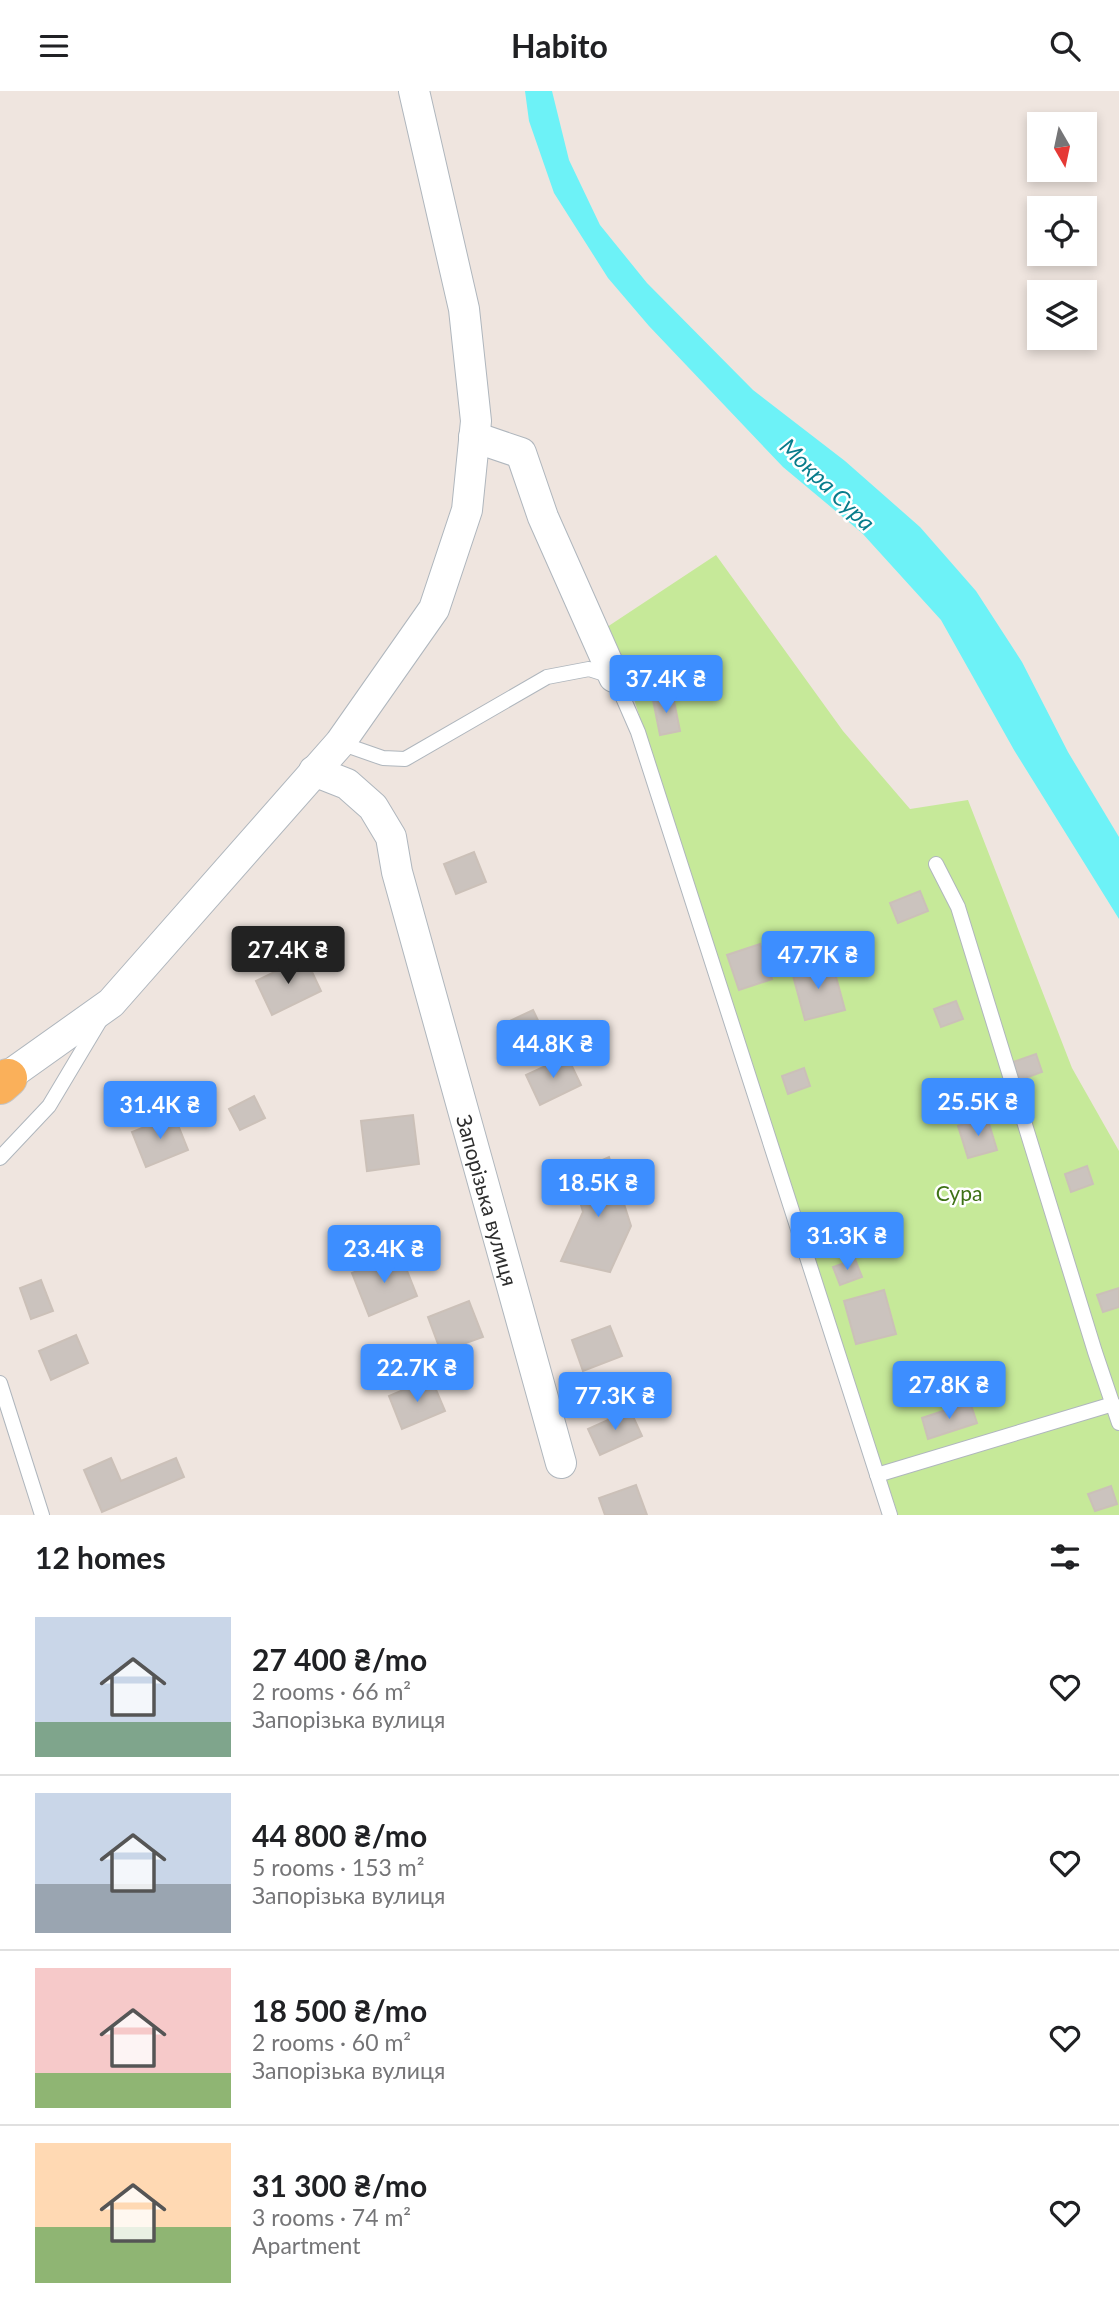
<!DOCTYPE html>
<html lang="en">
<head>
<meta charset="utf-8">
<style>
  :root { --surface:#fff; --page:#f6f6f6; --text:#202124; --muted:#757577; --line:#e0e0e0; --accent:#3d8eff }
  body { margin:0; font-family:Lato,sans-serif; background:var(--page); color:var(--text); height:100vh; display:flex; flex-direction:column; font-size:26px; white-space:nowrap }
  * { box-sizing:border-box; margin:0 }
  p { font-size:23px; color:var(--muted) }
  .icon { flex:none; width:38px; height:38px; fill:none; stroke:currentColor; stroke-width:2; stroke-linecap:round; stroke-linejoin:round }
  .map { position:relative; height:1424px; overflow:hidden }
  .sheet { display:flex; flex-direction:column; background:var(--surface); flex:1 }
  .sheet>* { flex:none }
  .needle { width:46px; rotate:171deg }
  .controls { position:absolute; left:1027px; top:21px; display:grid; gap:14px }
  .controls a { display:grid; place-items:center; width:70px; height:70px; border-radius:0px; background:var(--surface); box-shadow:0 4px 10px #0003; font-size:35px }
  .price { position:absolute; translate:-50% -60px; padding:0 16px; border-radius:7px; background:var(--accent); color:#fff; font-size:23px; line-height:46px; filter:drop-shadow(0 2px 4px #0008) }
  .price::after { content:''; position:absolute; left:50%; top:42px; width:21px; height:16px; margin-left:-10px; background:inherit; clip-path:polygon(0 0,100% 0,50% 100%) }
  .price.on { background:#222; color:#fff }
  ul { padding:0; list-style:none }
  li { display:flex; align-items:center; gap:21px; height:175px; padding:0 35px }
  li+li { border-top:2px solid var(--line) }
  li span { display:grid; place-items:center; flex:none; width:196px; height:140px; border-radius:0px; color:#555 }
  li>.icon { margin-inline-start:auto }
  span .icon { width:84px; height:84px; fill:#fffc; stroke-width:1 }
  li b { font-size:30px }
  h2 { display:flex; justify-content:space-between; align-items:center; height:84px; padding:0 35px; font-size:30px }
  header { display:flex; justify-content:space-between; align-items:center; height:91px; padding:0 35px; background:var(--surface); font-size:32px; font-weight:700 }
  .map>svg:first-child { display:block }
  .green { fill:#c6e999 }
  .water { fill:#6df2f7 }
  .building { fill:#cbc3be; stroke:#cbc0b8; stroke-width:2 }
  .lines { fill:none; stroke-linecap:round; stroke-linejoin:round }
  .lane-casing { stroke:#afb6bd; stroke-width:16 }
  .street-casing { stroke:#afb6bd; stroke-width:32 }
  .primary-casing { stroke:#c4c4c4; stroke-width:40 }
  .lane { stroke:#fff; stroke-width:14 }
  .street { stroke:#fff; stroke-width:30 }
  .primary { stroke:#fab05a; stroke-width:38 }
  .labels { text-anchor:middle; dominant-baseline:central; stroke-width:5; stroke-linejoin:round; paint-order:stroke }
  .park-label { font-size:21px; fill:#3e7216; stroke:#fff }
  .street-label { font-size:21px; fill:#2d2d2d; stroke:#fff }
  .water-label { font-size:23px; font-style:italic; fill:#077c8b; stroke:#fff }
</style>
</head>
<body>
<header><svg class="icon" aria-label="menu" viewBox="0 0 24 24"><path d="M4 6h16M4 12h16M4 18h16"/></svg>Habito<svg class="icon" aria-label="search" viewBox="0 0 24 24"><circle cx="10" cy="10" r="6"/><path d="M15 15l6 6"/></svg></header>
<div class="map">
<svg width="1119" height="1424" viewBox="0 0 1119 1424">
  <rect width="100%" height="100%" fill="#efe5df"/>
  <!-- green -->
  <polygon class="green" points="716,464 843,640 910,718 968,709 1072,977 1119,1060 1119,1424 898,1424 801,1130 633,605 598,542"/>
  <!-- water -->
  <polygon class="water" points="525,0 552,0 569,69 600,134 647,192 753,299 845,370 920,436 976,500 1022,571 1068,661 1119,746 1119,828 1014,659 941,529 862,442 783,376 649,235 608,187 554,102 529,30"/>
  <!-- building -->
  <g class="building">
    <polygon points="673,605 680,640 660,644 653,609"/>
    <polygon points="474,761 486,791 456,803 444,773"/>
    <polygon points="920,800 928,820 898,832 890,812"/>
    <polygon points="760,853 772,888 739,899 727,864"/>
    <polygon points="305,866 321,900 272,924 256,890"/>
    <polygon points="832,871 845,919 805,929 792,881"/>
    <polygon points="956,910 963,928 941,936 934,918"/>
    <polygon points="533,919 546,946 511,961 499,935"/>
    <polygon points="1036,963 1042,981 1020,989 1013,971"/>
    <polygon points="567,965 581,994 540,1014 526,984"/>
    <polygon points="804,977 810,995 788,1003 782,985"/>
    <polygon points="254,1005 265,1027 240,1039 229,1018"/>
    <polygon points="174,1024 188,1059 146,1076 132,1041"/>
    <polygon points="413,1024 419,1073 367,1080 361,1030"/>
    <polygon points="987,1026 997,1059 968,1067 958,1035"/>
    <polygon points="609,1066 631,1135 610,1181 561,1170 583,1121 572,1082"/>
    <polygon points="1087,1075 1093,1093 1071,1101 1065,1083"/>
    <polygon points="400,1162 417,1205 369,1225 352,1182"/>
    <polygon points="855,1168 862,1186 840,1194 833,1176"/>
    <polygon points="41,1189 53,1220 31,1228 20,1197"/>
    <polygon points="1119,1197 1119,1216 1103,1221 1097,1204"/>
    <polygon points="884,1199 896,1243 856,1253 844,1210"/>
    <polygon points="469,1210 483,1246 441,1261 428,1226"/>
    <polygon points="610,1235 622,1265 583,1280 572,1249"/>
    <polygon points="76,1244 88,1272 51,1289 39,1260"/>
    <polygon points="431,1287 445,1320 402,1338 389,1305"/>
    <polygon points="970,1311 977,1332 928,1348 922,1327"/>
    <polygon points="630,1319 642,1345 600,1364 588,1338"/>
    <polygon points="111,1367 121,1390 176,1367 184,1386 102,1421 84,1379"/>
    <polygon points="636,1394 647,1424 605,1424 599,1407"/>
    <polygon points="1111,1395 1117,1413 1095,1420 1088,1403"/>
  </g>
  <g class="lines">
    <defs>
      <g id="lane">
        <polyline points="340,652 383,667 405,668 547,586 589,578 614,586 638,641 890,1424"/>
        <polyline points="936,773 958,816 1095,1261 1119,1332"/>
        <polyline points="0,1067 49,1015 101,928"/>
        <polyline points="0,1292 42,1424"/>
        <polyline points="877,1384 1113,1313"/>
      </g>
      <g id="street">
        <polyline points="474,346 521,362 543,426 614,586"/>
        <path id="s1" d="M314 680 347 693 373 716 391 746 397 781 561 1372"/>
        <polyline points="0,991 111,912 340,652 434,518 467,419 476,330 464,218 414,0"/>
      </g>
      <polyline id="primary" points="0,994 8,987"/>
    </defs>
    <!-- lane casing -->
    <use href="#lane" class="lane-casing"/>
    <!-- street casing -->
    <use href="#street" class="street-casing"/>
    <!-- primary casing -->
    <use href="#primary" class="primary-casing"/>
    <!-- lane -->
    <use href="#lane" class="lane"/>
    <!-- street -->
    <use href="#street" class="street"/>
    <!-- primary -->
    <use href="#primary" class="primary"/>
  </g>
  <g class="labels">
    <!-- park labels -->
    <g class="park-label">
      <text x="959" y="1101">Сура</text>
    </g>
    <!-- street labels -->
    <g class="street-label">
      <text stroke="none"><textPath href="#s1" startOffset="481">Запорізька вулиця</textPath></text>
    </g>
    <!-- water labels -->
    <g class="water-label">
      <text transform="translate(828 393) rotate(44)">Мокра Сура</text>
    </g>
  </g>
</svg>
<div class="controls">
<a><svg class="needle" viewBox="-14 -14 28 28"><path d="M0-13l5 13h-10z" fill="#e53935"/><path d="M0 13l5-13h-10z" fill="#757577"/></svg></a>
<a><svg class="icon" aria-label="locate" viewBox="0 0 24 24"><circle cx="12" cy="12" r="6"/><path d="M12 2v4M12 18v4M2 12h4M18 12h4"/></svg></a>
<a><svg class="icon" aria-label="layers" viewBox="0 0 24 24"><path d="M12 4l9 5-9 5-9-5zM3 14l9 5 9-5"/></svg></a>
</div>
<b class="price" style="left:666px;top:624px">37.4K ₴</b>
<b class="price on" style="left:288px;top:895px">27.4K ₴</b>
<b class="price" style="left:818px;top:900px">47.7K ₴</b>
<b class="price" style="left:553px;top:989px">44.8K ₴</b>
<b class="price" style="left:978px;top:1047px">25.5K ₴</b>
<b class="price" style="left:160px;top:1050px">31.4K ₴</b>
<b class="price" style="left:598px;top:1128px">18.5K ₴</b>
<b class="price" style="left:847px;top:1181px">31.3K ₴</b>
<b class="price" style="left:384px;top:1194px">23.4K ₴</b>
<b class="price" style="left:417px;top:1313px">22.7K ₴</b>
<b class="price" style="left:949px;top:1330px">27.8K ₴</b>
<b class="price" style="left:615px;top:1341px">77.3K ₴</b>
</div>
<section class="sheet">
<h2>12 homes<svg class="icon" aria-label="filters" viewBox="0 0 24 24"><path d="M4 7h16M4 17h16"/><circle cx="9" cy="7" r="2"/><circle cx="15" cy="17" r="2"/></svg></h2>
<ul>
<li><span style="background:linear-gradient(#c9d6e8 75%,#7fa58c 0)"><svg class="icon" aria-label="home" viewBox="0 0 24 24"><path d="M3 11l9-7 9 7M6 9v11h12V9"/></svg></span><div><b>27 400 ₴/mo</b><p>2 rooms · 66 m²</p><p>Запорізька вулиця</p></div><svg class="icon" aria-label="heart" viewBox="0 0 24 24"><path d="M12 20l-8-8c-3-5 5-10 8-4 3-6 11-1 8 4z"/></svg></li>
<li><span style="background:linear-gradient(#c9d6e8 65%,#9aa5b1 0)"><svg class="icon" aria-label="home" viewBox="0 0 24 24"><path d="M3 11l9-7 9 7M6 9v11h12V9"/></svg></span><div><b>44 800 ₴/mo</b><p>5 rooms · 153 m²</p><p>Запорізька вулиця</p></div><svg class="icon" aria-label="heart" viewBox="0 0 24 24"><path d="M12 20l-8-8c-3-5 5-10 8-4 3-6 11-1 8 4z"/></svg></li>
<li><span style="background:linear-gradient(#f6c9c9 75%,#8fb573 0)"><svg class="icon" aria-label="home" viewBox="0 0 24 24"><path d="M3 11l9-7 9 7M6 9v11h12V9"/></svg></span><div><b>18 500 ₴/mo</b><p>2 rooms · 60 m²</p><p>Запорізька вулиця</p></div><svg class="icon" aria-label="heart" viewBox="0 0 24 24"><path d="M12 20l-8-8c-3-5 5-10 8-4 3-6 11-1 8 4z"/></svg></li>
<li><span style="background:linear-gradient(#ffd9b3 60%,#8fb573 0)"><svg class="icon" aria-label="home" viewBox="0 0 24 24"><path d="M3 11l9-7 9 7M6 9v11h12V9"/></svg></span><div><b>31 300 ₴/mo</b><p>3 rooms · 74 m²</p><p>Apartment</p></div><svg class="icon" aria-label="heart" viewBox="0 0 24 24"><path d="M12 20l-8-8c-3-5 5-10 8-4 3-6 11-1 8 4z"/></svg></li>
</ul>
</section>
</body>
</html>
